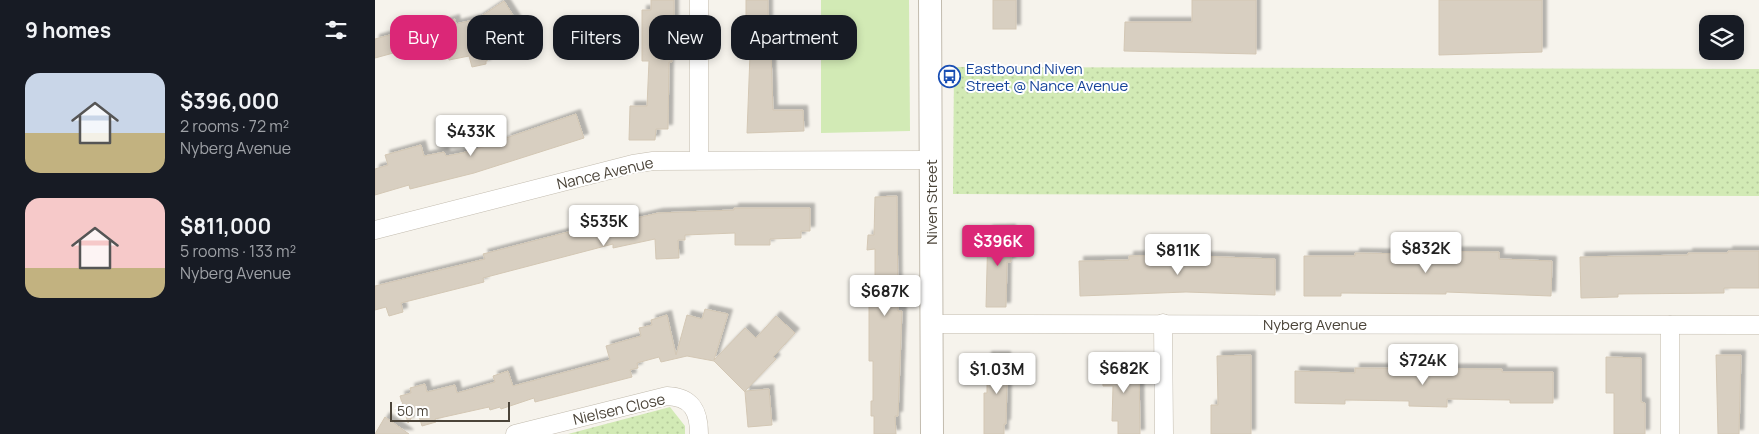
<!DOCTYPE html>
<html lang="en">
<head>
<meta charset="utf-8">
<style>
  :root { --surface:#171b24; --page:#242831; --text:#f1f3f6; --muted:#9ea1a6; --accent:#db2777 }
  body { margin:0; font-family:Manrope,sans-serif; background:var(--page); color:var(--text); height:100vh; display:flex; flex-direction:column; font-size:19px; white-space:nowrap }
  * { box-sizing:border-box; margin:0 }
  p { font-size:16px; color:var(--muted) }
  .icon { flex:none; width:28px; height:28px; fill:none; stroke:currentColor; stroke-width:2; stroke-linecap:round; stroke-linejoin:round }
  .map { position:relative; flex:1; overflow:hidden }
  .panel { display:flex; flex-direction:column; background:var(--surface); width:375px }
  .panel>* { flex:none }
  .banner { position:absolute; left:15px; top:15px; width:475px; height:45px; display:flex; gap:10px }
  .buttons { position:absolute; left:1324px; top:15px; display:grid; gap:10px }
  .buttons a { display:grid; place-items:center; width:45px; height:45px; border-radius:10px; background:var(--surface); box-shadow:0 2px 8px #0003; font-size:25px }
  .scale { position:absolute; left:15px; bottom:12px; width:120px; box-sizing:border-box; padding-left:5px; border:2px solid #4b4439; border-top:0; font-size:14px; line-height:18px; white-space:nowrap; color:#4b4439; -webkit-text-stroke:4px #fff; paint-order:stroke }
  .price { position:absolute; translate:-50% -42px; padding:0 11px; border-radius:5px; background:#fff; color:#222; font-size:16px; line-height:32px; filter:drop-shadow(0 1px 2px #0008) }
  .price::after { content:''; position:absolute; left:50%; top:30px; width:15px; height:11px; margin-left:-8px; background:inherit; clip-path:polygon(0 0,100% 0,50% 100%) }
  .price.current { background:var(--accent); color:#fff }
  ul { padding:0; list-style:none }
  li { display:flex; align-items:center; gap:15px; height:125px; padding:0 25px }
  li span { display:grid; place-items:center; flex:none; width:140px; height:100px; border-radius:15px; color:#555 }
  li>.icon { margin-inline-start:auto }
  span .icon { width:60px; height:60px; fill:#fffc; stroke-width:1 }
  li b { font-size:21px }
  h2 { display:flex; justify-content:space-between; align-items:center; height:60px; padding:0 25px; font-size:21px }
  .tag { padding:0 18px; border-radius:15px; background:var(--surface); box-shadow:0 2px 8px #0003; font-size:18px; line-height:45px }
  .tag.current { background:var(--accent); color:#fff }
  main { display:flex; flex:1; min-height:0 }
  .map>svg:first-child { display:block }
  .grass { fill:#d2eab5 }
  .park { fill:url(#park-dots) }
  .building { fill:#d8cfc1; stroke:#d3c7b4; filter:url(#shadow) }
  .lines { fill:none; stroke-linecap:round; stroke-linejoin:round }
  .minor-casing { stroke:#c2bbae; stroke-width:19 }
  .tertiary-casing { stroke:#c2bbae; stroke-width:24 }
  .minor { stroke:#fff; stroke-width:18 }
  .tertiary { stroke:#fff; stroke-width:22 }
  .labels { text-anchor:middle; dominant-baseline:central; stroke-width:4; stroke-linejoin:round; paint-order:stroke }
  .transit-label { font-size:15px; fill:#164399; stroke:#fff; text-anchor:start }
  .street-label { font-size:15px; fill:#4b4439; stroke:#fff }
</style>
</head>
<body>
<main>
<section class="panel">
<h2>9 homes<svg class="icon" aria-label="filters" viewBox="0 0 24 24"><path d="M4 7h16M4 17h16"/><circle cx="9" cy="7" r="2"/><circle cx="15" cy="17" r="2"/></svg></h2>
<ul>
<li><span style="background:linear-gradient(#c9d6e8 60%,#c2b280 0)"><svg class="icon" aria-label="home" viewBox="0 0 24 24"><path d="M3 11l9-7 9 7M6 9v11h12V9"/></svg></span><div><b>$396,000</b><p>2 rooms · 72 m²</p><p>Nyberg Avenue</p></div></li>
<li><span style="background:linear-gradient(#f6c9c9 70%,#c2b280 0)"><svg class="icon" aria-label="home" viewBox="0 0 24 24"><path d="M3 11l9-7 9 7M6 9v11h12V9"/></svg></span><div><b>$811,000</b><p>5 rooms · 133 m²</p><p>Nyberg Avenue</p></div></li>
</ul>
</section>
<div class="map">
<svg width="1384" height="434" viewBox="0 0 1384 434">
  <defs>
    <pattern id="park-dots" width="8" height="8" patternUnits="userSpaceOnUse" patternTransform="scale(1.25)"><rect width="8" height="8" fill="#d2eab5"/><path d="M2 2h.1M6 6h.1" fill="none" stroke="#b6ca9c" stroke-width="1.8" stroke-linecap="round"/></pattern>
    <filter id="shadow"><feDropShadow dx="4.5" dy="-4.5" stdDeviation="1" flood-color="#0004"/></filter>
  </defs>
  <rect width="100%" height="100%" fill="#f6f3ec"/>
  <!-- grass -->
  <polygon class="grass" points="446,0 534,0 535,131 446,133"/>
  <!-- park -->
  <g class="park">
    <polygon points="579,67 1384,69 1384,196 578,194"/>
    <polygon points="295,407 310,426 310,434 193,434"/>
  </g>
  <!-- building -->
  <g class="building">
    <polygon points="276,0 299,0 299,25 296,25 297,62 294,62 293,129 281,129 280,140 254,140 255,106 272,106 274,61 267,61 267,10 276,10"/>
    <polygon points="371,0 393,0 393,38 399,38 399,53 396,53 398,110 428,110 429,131 372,133 375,54 374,38 371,38"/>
    <rect x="618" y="0" width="23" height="29"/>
    <polygon points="817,0 881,0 881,54 749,51 750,22 817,22"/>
    <polygon points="1064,0 1167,0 1167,52 1064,55"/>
    <polygon points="129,1 148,31 138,36 142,43 111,61 111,64 97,67 94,56 74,60 71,45 23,57 22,52 0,58 0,39 36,29 37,33 80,19 81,24 102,19"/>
    <polygon points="201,114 209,138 99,173 35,189 34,185 0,195 0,169 13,165 10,155 46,145 49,156 69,152 71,156 87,153 132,140 131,138"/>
    <polygon points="522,196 523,311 527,311 523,416 520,416 521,434 499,434 499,416 496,416 496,401 498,401 498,361 494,361 494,293 500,293 500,249 492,250 493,235 499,235 500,197"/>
    <polygon points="359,208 435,208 435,231 426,231 426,238 395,239 395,245 360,245 360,233 310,235 310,240 303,240 304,258 281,259 280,239 238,248 238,244 108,278 109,282 26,303 28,312 14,316 11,307 0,310 0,286 110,259 108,254 224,224 224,227 283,213 359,210"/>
    <polygon points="636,229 636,262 632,262 631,307 611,307 613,230"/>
    <polygon points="1035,251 1124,252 1124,259 1177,261 1176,296 1071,292 1071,294 966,293 966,296 929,296 929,256 980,256 980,253 1035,254"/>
    <polygon points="1353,251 1384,251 1384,288 1349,288 1349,293 1243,294 1243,297 1206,298 1205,257 1313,255 1313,253 1353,253"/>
    <polygon points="794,255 900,259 900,295 811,292 705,296 704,261 754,260 754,256"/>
    <polygon points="330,309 353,314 339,360 370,328 381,338 401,316 420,333 398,357 401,359 370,391 394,389 397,425 373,427 370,392 339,361 312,356 286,362 284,357 262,363 263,368 255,370 257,377 160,402 159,398 126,409 125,407 115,410 114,407 60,419 61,422 47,426 42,410 33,423 25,396 36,393 35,388 50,384 52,392 80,385 82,393 120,382 118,376 133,371 138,386 235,360 231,346 266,336 264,328 277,325 276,320 292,315 301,355 312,315 327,319"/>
    <polygon points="876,355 876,434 836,434 836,405 843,405 842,356"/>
    <polygon points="1341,355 1366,355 1364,434 1343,434"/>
    <polygon points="612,356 631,356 631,370 640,370 640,383 632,383 631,424 629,424 629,434 609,434 609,393 612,393"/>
    <polygon points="1231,357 1266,358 1266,402 1270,403 1270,434 1239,434 1239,393 1231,393"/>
    <polygon points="727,359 746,359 746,364 764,364 765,434 743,434 743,421 737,421 738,386 728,386"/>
    <polygon points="980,368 1127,369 1127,372 1178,372 1178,403 1135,403 1135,400 1072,399 1072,407 1034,406 1034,401 970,400 970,404 920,403 920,371 980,373"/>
    <polygon points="10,417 34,434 0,434"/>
  </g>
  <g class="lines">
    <defs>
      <g id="minor">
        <polyline points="324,0 324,160"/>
        <polyline points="0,230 258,164 278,161 555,160"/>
        <polyline points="788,323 789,434"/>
        <polyline points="557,324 1384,325"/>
        <polyline points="1295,325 1295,434"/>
        <path d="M140 434 292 396C317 397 324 411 324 434"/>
      </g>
      <polyline id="tertiary" points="555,0 557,434"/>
    </defs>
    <!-- minor casing -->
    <use href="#minor" class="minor-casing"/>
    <!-- tertiary casing -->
    <use href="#tertiary" class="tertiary-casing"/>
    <!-- minor -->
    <use href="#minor" class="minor"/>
    <!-- tertiary -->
    <use href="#tertiary" class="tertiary"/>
  </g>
  <!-- icons -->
  <defs>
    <symbol id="bus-ring" viewBox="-11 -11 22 22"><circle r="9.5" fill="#fff" stroke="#1a4fb4" stroke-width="1.5"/><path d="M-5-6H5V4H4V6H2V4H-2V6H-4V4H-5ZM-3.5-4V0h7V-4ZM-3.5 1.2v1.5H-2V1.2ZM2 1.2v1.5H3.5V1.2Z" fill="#1a4fb4"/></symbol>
  </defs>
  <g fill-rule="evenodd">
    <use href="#bus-ring" x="562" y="64" width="25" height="25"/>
  </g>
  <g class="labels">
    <!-- transit labels -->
    <g class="transit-label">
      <text x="591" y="68">Eastbound Niven<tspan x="591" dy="17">Street @ Nance Avenue</tspan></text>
    </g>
    <!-- street labels -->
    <g class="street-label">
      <text transform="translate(230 173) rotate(-13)">Nance Avenue</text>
      <text transform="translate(556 202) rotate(-90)">Niven Street</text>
      <text x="940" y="324">Nyberg Avenue</text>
      <text transform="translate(244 409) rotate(-13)">Nielsen Close</text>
    </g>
  </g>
</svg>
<div class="buttons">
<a><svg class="icon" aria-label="layers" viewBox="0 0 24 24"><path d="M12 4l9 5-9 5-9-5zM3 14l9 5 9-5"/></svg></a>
</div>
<div class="scale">50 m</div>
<b class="price" style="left:96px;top:157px">$433K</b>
<b class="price" style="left:229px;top:247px">$535K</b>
<b class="price current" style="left:623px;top:267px">$396K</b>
<b class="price" style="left:1051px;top:274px">$832K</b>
<b class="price" style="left:803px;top:276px">$811K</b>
<b class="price" style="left:510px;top:317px">$687K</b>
<b class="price" style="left:1048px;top:386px">$724K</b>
<b class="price" style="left:749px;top:394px">$682K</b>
<b class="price" style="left:622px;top:395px">$1.03M</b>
<div class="banner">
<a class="tag current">Buy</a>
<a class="tag">Rent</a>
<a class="tag">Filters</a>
<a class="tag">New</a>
<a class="tag">Apartment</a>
</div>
</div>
</main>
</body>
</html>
